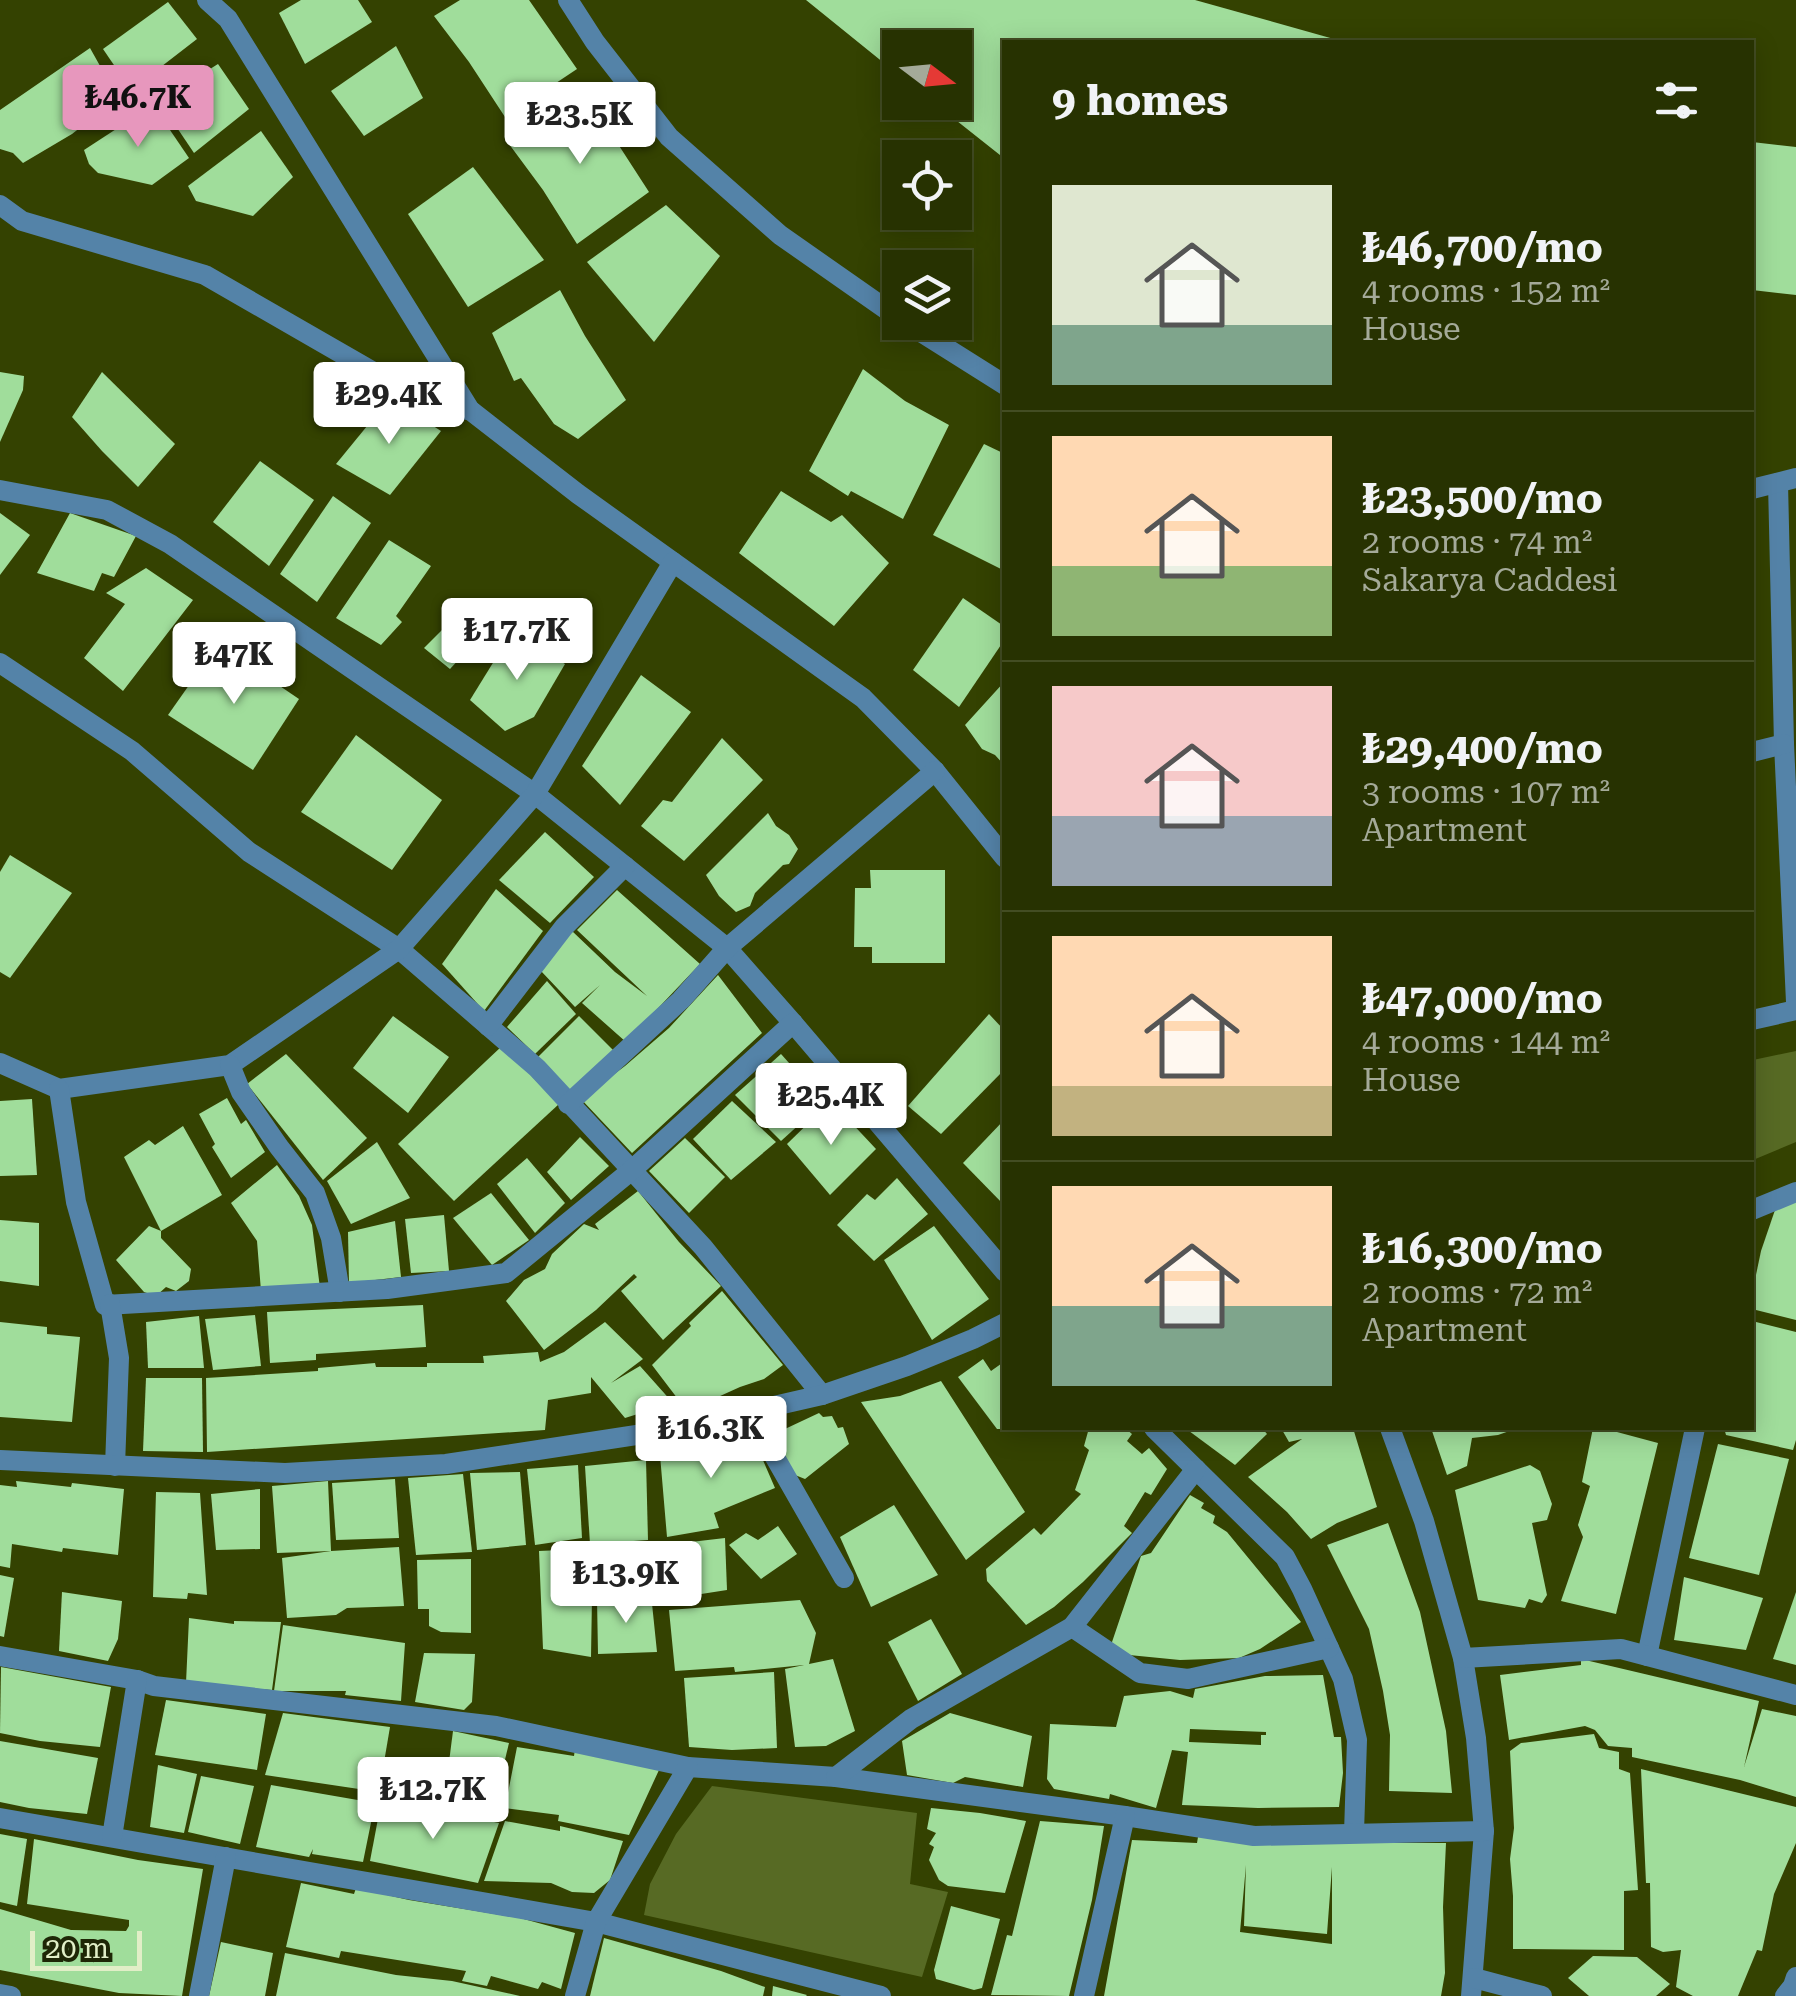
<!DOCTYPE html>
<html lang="en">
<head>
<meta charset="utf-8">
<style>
  :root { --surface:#273201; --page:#2f3a0b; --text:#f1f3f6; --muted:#a4aa99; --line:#434d23; --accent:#e797bd }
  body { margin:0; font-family:"Roboto Serif",serif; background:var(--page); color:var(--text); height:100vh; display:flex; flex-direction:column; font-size:38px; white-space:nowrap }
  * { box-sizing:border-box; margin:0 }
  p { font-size:32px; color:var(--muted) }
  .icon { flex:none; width:55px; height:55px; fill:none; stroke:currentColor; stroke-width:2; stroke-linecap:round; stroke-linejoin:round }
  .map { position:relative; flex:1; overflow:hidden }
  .sheet { position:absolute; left:1002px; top:40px; width:752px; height:1390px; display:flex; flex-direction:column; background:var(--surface); border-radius:0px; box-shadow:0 5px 25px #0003,0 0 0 2px var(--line) }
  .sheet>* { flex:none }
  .needle { width:65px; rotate:106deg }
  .controls { position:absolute; left:882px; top:30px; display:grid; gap:20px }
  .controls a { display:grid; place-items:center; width:90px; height:90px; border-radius:0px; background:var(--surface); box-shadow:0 5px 25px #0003,0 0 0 2px var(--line); font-size:50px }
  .scale { position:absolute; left:30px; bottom:25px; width:112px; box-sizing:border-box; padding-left:10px; border:5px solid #e1eec7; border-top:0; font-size:28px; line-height:35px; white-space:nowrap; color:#e1eec7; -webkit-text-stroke:8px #1e2606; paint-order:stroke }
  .price { position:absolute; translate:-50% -85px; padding:0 22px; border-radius:10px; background:#fff; color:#222; font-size:32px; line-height:65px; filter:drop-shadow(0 2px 5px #0008) }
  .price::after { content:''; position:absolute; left:50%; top:60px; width:30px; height:22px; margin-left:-15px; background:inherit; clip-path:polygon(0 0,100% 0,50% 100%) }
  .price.current { background:var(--accent); color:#111 }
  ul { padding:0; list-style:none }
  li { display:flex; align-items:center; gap:30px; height:250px; padding:0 50px }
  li+li { border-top:2px solid var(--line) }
  li span { display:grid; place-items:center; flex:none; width:280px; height:200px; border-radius:0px; color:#555 }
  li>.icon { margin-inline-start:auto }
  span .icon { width:120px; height:120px; fill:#fffc; stroke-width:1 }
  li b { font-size:42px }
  h2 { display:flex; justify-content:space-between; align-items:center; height:120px; padding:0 50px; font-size:42px }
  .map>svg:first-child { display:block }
  .green { fill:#576a24 }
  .building { fill:#a0dd9b; fill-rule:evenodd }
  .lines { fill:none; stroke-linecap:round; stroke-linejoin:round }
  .street { stroke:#5483a8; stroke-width:20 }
</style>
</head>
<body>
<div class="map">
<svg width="1796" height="1996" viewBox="0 0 1796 1996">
  <rect width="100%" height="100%" fill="#344201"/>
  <!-- green -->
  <g class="green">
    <polygon points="1796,1051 1796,1142 1753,1160 1753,1060"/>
    <polygon points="712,1786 917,1813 910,1884 948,1892 922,1977 644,1915 650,1884 676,1834"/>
  </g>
  <!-- building -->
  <g class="building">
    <polygon points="301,0 358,0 372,22 305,64 279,13"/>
    <polygon points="460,0 529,0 577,69 505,117 469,62 434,16"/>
    <polygon points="806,0 1195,0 1341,41 1005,42 1005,159 933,102 955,102 955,48 900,48 900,76"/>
    <polygon points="168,2 197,39 131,90 103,49"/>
    <polygon points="396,46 423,98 364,136 331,91"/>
    <polygon points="90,48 118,98 72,134 23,163 13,153 0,149 0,110"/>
    <polygon points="218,64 249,109 194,153 159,101"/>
    <polygon points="583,90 649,192 577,244 543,190 509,144"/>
    <polygon points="153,105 189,158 152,185 98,173 89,164 84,150"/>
    <polygon points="261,131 293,177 253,216 196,201 188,186"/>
    <polygon points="1752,142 1796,147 1796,295 1752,290"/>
    <polygon points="473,167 544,260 468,307 408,214"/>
    <polygon points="666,205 720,256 654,342 587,262"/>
    <polygon points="560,290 585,336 626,400 578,439 554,424 521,378 514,381 492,333"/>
    <polygon points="863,369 905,401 949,425 903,519 851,491 848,496 809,471"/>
    <polygon points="0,372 24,376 23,390 0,442"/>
    <polygon points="102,372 175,444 138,487 102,451 72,417"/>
    <polygon points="390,398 441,431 390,495 336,464"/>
    <polygon points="984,444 1005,454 1005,571 933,535"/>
    <polygon points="260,461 314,500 269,566 213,522"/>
    <polygon points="781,491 831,522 842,515 889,563 834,626 739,553"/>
    <polygon points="333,496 371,523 317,602 280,574"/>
    <polygon points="0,513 30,535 0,575"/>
    <polygon points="70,513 136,536 114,577 102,573 94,591 37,573"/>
    <polygon points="389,540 431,566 396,616 402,622 381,645 336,618"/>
    <polygon points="146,568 193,600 123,691 84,658 125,604 106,593"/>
    <polygon points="963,598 1005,627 1005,639 959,707 913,670"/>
    <polygon points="461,611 484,632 450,669 424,648"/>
    <polygon points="512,632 565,664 534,717 505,731 470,700"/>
    <polygon points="218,644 299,699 253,770 168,715"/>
    <polygon points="641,675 691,712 620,805 582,766"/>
    <polygon points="1005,681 1005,766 995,755 982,749 965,725"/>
    <polygon points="356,735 442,800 392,870 301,812"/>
    <polygon points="722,738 763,780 684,861 641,826 663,800 672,802"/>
    <polygon points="768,813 776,826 789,835 798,849 789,864 783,865 755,893 750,906 736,912 719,896 706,875"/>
    <polygon points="545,832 594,877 550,923 499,880"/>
    <polygon points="10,855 72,893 10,978 0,972 0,872"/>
    <polygon points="870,870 945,870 945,963 872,963 872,947 854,947 855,888 871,888"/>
    <polygon points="496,889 543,931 484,1011 442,964"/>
    <polygon points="617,890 700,964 626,1042 582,1003 600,985 575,1007 541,971 572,931 615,972 647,996 577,930"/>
    <polygon points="718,975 762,1033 632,1153 581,1099 625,1066 669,1028"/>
    <polygon points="547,981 576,1014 535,1054 507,1027"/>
    <polygon points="989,1014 1005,1031 1005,1069 941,1134 908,1106"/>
    <polygon points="393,1016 449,1057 408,1113 353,1068"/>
    <polygon points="579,1016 613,1050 570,1092 538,1057"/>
    <polygon points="502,1046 559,1104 454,1201 398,1144"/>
    <polygon points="286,1054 367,1138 323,1180 247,1084"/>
    <polygon points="781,1054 824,1102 781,1141 735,1095"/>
    <polygon points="227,1098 241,1124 246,1120 265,1152 231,1178 212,1147 215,1144 199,1114"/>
    <polygon points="32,1099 37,1175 0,1176 0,1101"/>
    <polygon points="732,1101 776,1142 731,1180 693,1139"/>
    <polygon points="831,1101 876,1149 830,1195 787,1144"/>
    <polygon points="1005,1119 1005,1206 963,1163"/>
    <polygon points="183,1126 222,1195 161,1231 161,1238 191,1269 189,1281 176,1291 166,1287 156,1296 144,1292 116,1260 149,1226 161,1231 124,1157 149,1140 155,1145"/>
    <polygon points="580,1137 609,1166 571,1200 547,1172"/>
    <polygon points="685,1138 725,1177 689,1213 649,1171"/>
    <polygon points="377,1142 410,1198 351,1224 327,1181"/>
    <polygon points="527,1158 565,1203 535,1233 497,1184"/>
    <polygon points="277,1165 299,1196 312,1225 320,1288 261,1291 257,1241 231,1203"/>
    <polygon points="897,1178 928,1214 874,1261 837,1225 867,1194 875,1200"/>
    <polygon points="638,1191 679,1242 721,1286 663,1340 621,1291 637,1277 634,1274 596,1310 544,1350 506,1301 524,1280 545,1269 552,1254 584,1224 599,1230 595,1224"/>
    <polygon points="491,1193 529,1240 492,1265 453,1218"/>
    <polygon points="1796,1201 1796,1320 1752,1309 1752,1294 1761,1251 1775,1210"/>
    <polygon points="444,1215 449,1271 411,1273 405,1219"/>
    <polygon points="0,1220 39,1223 39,1286 0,1281"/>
    <polygon points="395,1221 401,1277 349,1283 348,1232"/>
    <polygon points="934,1226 989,1299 932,1340 884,1260"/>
    <polygon points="722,1291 783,1365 764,1379 740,1387 687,1411 652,1365 691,1326 689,1323"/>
    <polygon points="423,1305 426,1347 316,1354 316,1360 270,1363 267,1312"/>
    <polygon points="255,1315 261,1366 213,1370 205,1319"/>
    <polygon points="199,1316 204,1368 148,1368 146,1322"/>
    <polygon points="1752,1321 1796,1332 1796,1440 1793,1450 1726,1435 1724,1428 1752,1428"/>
    <polygon points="0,1322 47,1327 47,1334 80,1337 72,1422 0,1417"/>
    <polygon points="605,1322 643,1359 611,1383 640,1366 673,1403 625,1418 591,1377 591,1393 548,1400 545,1430 207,1452 206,1378 318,1371 318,1368 375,1363 376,1367 427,1367 427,1363 484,1363 483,1356 538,1352 540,1362 564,1352"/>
    <polygon points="983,1359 991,1371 1005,1361 1005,1429 997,1429 958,1377"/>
    <polygon points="146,1378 202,1378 203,1452 143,1451"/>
    <polygon points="941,1381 1025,1512 966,1560 861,1402 900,1396"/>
    <polygon points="819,1413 823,1417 832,1416 838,1428 843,1427 849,1444 805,1479 795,1475 770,1436"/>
    <polygon points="749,1428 775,1488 714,1513 719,1528 667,1537 660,1455 691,1449"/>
    <polygon points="1089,1428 1125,1428 1132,1434 1127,1441 1142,1454 1149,1448 1167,1469 1151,1495 1145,1492 1124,1526 1132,1533 1083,1582 1054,1607 1026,1625 987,1581 986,1569 1034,1528 1041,1535 1081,1494 1075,1490 1089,1450 1084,1446"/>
    <polygon points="1185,1428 1262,1428 1267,1434 1235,1465"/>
    <polygon points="1281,1428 1353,1428 1377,1507 1337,1523 1311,1539 1287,1512 1248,1477 1302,1439 1289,1442"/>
    <polygon points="1431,1428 1518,1428 1498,1435 1472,1438 1467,1466 1447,1475"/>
    <polygon points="1593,1428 1602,1428 1658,1443 1616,1614 1561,1601 1583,1537 1578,1525 1590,1486 1582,1482"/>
    <polygon points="1718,1444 1789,1459 1759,1575 1689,1558"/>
    <polygon points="646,1460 648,1540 590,1544 585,1466"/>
    <polygon points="578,1465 582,1538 535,1545 527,1469"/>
    <polygon points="1530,1465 1540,1471 1552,1504 1547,1520 1532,1523 1547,1595 1542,1603 1529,1599 1525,1608 1478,1600 1455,1490"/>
    <polygon points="520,1472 526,1545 477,1550 470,1473"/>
    <polygon points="463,1474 472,1552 416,1555 408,1478"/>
    <polygon points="395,1479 399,1538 336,1540 332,1483"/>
    <polygon points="16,1481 71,1487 72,1483 124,1489 118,1555 63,1548 62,1552 12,1544 10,1568 0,1566 0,1485 17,1487"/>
    <polygon points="328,1481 331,1551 399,1547 404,1606 347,1608 336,1615 287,1618 282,1558 331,1551 277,1553 272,1486"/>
    <polygon points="260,1489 260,1549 216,1550 211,1494"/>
    <polygon points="156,1492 200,1493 207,1595 188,1593 187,1599 153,1597"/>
    <polygon points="1190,1495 1204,1503 1201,1508 1215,1516 1213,1523 1227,1532 1301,1622 1260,1649 1239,1658 1180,1660 1129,1655 1111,1645 1141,1556 1151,1553"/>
    <polygon points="894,1505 938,1575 871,1607 840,1537"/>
    <polygon points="1388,1523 1420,1612 1446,1731 1452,1793 1389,1791 1390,1735 1383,1691 1369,1629 1327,1545"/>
    <polygon points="778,1526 797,1554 761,1579 729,1545 746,1533 758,1540"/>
    <polygon points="725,1538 727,1590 669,1599 665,1545"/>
    <polygon points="653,1546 654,1588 552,1596 592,1597 591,1657 543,1649 539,1551"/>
    <polygon points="471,1559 471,1633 441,1632 429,1626 429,1609 418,1609 417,1560"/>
    <polygon points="0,1575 14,1578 4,1637 0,1636"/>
    <polygon points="1684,1577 1763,1598 1746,1650 1674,1640"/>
    <polygon points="62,1592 122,1601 118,1639 108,1661 59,1651"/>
    <polygon points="1796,1592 1796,1665 1773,1659"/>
    <polygon points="651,1594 657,1652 598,1654 597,1599 615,1601"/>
    <polygon points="800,1600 816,1633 809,1664 833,1659 855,1731 826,1746 795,1747 785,1669 804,1665 735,1672 734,1667 675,1671 669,1610"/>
    <polygon points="189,1618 234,1624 234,1621 281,1622 272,1690 186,1683"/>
    <polygon points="931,1619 962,1674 918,1701 888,1642"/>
    <polygon points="283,1625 405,1643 401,1701 345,1695 346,1691 274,1691"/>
    <polygon points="424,1653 475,1654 472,1702 464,1710 415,1702"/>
    <polygon points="1581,1659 1759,1701 1744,1767 1762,1709 1796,1716 1796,1797 1740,1780 1632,1757 1632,1748 1608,1746 1595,1730 1585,1726 1509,1740 1500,1675 1581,1665"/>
    <polygon points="1,1667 111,1687 100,1747 40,1741 0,1733"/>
    <polygon points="774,1672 777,1748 732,1750 689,1747 684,1678"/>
    <path d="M1323 1675 1334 1737H1341L1343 1773 1339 1807 1258 1808 1182 1805 1188 1752 1172 1750 1156 1808 1110 1794 1109 1799 1054 1789 1047 1779 1050 1724 1116 1727 1124 1696 1170 1691 1193 1698 1195 1689 1265 1676ZM1190 1729 1266 1732V1735H1261V1745L1189 1742Z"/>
    <polygon points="166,1700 266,1714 257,1770 155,1755"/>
    <polygon points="283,1713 390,1727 379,1792 265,1775"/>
    <polygon points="950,1713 1032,1736 1023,1787 965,1777 953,1783 907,1775 902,1741"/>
    <polygon points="453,1731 509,1743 495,1801 444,1801"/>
    <polygon points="1594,1734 1599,1748 1619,1752 1619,1769 1630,1773 1638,1890 1624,1891 1624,1950 1513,1949 1513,1896 1510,1859 1514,1828 1510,1751 1521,1743"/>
    <polygon points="0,1741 98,1758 87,1814 29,1808 0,1802"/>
    <polygon points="517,1747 574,1756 575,1749 659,1770 629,1835 558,1821 559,1815 505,1808"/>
    <polygon points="158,1765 197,1774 184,1833 150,1827"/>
    <polygon points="1641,1769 1796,1807 1796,1843 1774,1894 1762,1951 1757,1950 1738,1996 1693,1996 1676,1987 1681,1950 1663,1952 1651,1947 1650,1883 1646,1883"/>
    <polygon points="201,1776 254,1786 240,1844 188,1832"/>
    <polygon points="271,1785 375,1803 363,1862 312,1854 313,1849 309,1857 256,1847"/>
    <polygon points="381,1803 439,1811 499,1823 478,1883 370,1861"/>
    <polygon points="931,1808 980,1813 1026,1821 1005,1893 948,1886 939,1880 929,1860 934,1847 929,1844 936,1833 927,1829"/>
    <polygon points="505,1821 560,1831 560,1826 623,1841 610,1880 594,1893 572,1892 551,1883 484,1881"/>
    <polygon points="1040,1821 1104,1826 1092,1900 1069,1996 991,1995 1007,1935 1012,1936"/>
    <polygon points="0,1834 27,1839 17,1906 0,1902"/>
    <path d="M1198 1837 1384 1838V1843H1446L1443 1907 1445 1973 1441 1996H1104L1132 1840 1197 1843ZM1246 1865 1244 1926 1327 1934 1332 1867V1944L1240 1932Z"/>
    <polygon points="34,1839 138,1860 203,1869 182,1996 119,1993 0,1970 0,1909 71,1930 126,1931 129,1926 129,1920 27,1904"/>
    <polygon points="301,1883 354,1894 356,1888 409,1900 520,1918 575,1933 561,1989 542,1982 538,1989 491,1976 487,1986 462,1981 466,1971 341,1951 339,1958 286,1947"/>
    <polygon points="951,1906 1000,1919 982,1988 974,1990 936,1979 934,1970"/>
    <polygon points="604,1938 721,1971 765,1987 763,1996 590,1996"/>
    <polygon points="221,1942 273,1953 265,1996 209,1996"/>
    <polygon points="285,1953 396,1975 452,1981 520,1996 276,1996"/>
    <polygon points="1593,1956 1637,1957 1670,1984 1656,1996 1589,1996 1568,1978"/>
    <polygon points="773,1986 807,1995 806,1996 772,1996"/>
  </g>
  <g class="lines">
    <!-- street -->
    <g class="street">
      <polyline points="207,0 228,19 470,410 578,494 863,698 935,771 1005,858"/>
      <polyline points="568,0 595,42 669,137 780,235 900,319"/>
      <polyline points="0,205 22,221 205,275 436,408 470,410"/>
      <polyline points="905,322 1005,385"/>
      <polyline points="1778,483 1784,744 1796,1002"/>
      <polyline points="1752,489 1796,478"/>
      <polyline points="0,490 107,510 170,544 535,794 727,948 793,1023 1005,1272"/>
      <polyline points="0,663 132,751 249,852 399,949 537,1068 703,1247 822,1395"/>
      <polyline points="1752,752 1784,744"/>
      <polyline points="1752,1020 1796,1010"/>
      <polyline points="488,1026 564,927 625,866"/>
      <polyline points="0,1063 59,1089 230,1065 399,949 535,794 673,562"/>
      <polyline points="230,1065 241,1092 279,1147 315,1193 331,1238 340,1292"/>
      <polyline points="59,1089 76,1202 105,1305 387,1289 506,1273 632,1170 793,1023"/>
      <polyline points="568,1104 681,1000 727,948 935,771"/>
      <polyline points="1752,1210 1796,1192"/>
      <polyline points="110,1304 119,1358 115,1466"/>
      <polyline points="749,1412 844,1578"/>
      <polyline points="1154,1428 1285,1557 1302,1589 1343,1679 1357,1740 1354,1833"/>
      <polyline points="1390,1428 1424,1521 1463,1658 1476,1738 1484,1831 1471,1996"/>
      <polyline points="0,1460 285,1473 446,1464 669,1430 822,1395 907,1366 973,1339 1005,1323"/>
      <polyline points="1072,1627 1140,1673 1188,1679 1329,1648"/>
      <polyline points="0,1656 137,1680 154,1686 496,1726 688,1767 836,1777 1125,1816 1254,1836 1484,1831"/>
      <polyline points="1647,1656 1695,1428"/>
      <polyline points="1463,1658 1621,1649 1796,1695"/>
      <polyline points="836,1777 911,1719 1072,1627 1196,1469"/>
      <polyline points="0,1818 596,1922 881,1996"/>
      <polyline points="112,1837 137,1680"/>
      <polyline points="1474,1978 1542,1996"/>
      <polyline points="0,1994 11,1996"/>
      <polyline points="199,1996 226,1857"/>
      <polyline points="575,1996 596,1922 688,1767"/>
      <polyline points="1084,1996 1125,1816"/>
      <polyline points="1785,1996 1793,1986 1796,1977"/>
    </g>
  </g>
</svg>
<div class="controls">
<a><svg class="needle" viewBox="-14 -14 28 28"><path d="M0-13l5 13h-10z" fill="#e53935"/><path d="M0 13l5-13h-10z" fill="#a4aa99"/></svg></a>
<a><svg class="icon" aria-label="locate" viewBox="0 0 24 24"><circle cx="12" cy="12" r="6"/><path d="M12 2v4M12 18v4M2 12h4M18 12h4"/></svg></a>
<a><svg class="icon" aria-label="layers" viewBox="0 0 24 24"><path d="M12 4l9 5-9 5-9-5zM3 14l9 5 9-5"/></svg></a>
</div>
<div class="scale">20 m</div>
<b class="price current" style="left:138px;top:150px">₺46.7K</b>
<b class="price" style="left:580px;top:167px">₺23.5K</b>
<b class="price" style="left:389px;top:447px">₺29.4K</b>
<b class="price" style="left:517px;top:683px">₺17.7K</b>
<b class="price" style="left:234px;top:707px">₺47K</b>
<b class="price" style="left:831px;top:1148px">₺25.4K</b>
<b class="price" style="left:711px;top:1481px">₺16.3K</b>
<b class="price" style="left:626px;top:1626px">₺13.9K</b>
<b class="price" style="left:433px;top:1842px">₺12.7K</b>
<section class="sheet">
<h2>9 homes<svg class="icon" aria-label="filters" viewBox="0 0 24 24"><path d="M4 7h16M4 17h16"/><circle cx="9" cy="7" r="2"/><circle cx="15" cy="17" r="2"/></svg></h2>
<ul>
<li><span style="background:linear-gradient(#dfe7d0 70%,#7fa58c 0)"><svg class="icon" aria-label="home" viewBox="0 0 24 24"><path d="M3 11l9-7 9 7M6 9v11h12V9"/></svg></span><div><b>₺46,700/mo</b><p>4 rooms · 152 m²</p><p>House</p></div></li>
<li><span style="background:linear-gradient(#ffd9b3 65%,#8fb573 0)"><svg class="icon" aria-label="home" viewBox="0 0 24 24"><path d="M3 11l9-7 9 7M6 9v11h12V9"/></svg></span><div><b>₺23,500/mo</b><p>2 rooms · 74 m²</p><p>Sakarya Caddesi</p></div></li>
<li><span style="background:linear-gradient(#f6c9c9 65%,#9aa5b1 0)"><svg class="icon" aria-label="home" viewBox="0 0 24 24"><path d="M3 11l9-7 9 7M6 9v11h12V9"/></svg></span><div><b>₺29,400/mo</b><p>3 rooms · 107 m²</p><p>Apartment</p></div></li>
<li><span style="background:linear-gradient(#ffd9b3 75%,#c2b280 0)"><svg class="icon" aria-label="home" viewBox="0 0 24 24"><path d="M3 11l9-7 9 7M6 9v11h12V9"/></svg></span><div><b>₺47,000/mo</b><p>4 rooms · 144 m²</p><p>House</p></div></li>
<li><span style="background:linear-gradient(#ffd9b3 60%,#7fa58c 0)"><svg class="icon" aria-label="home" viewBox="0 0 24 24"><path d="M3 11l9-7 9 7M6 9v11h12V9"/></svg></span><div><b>₺16,300/mo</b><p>2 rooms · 72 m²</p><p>Apartment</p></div></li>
</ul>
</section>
</div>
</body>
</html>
